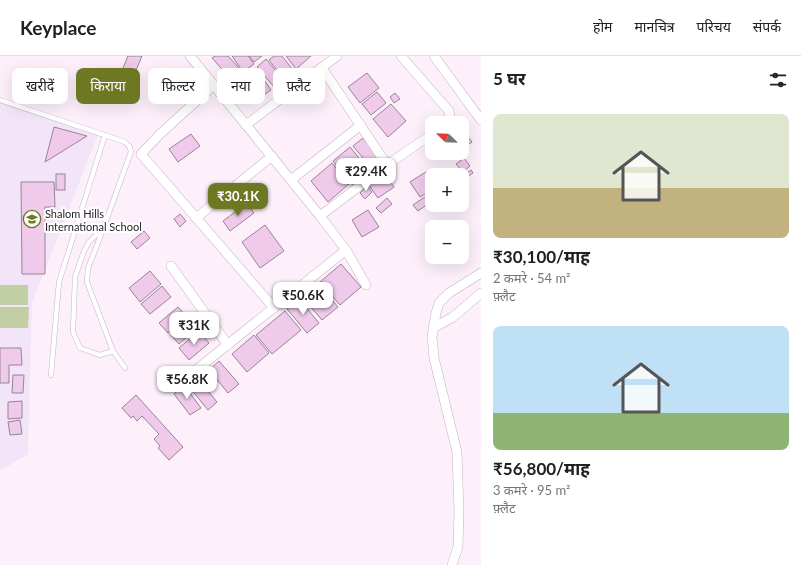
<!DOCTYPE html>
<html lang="hi">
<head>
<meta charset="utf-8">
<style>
  :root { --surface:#fff; --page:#f2f2f2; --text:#202124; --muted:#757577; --line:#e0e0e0; --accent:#6e7823 }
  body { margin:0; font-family:Lato,"Noto Sans Devanagari",sans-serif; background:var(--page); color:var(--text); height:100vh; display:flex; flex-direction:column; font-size:15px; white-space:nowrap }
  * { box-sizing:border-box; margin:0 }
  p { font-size:13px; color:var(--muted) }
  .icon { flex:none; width:22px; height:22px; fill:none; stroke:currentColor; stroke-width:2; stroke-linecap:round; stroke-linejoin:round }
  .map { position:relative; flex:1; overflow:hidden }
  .details { display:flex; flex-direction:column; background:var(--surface); width:320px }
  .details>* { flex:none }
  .guide { position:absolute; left:12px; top:12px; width:380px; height:36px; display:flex; gap:8px }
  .needle { width:26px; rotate:293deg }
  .controls { position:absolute; left:425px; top:60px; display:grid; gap:8px }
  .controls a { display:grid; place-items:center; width:44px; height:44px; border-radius:8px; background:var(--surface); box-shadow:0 4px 16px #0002; font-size:20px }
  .price { position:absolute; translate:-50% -34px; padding:0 9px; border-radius:8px; background:#fff; color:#222; font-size:13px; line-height:26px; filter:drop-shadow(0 1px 2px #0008) }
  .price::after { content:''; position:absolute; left:50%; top:24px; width:12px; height:9px; margin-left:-6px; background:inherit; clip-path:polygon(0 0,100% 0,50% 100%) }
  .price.active { background:var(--accent); color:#fff }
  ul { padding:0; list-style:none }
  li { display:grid; align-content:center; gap:8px; height:212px; padding:0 12px }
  li span { display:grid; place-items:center; height:124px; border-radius:8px; color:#555 }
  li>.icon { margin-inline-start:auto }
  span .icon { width:72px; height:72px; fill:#fffc; stroke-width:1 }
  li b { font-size:17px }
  h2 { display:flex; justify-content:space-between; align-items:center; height:48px; padding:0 12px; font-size:17px }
  .pill { padding:0 14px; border-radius:8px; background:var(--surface); box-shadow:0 4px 16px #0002; font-size:14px; line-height:36px }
  .pill.active { background:var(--accent); color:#fff }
  header { display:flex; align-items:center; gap:24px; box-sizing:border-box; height:56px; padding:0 20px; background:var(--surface); border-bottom:1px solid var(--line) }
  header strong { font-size:19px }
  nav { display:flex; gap:22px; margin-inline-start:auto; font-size:14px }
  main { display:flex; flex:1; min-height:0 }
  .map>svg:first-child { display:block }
  .education { fill:#f3e5f8 }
  .green { fill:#c2cea3 }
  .building { fill:#efcaeb; stroke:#978495 }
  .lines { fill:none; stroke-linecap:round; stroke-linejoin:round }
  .service-casing { stroke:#c6b2c4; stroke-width:5.5 }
  .minor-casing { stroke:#c6b2c4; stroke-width:10 }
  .service { stroke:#fff; stroke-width:4.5 }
  .minor { stroke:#fff; stroke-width:9 }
  .labels { text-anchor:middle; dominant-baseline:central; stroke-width:4; stroke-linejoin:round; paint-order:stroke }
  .poi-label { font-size:11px; fill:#2a232a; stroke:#fff; text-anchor:start }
</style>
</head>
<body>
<header>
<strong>Keyplace</strong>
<nav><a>होम</a><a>मानचित्र</a><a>परिचय</a><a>संपर्क</a></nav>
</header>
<main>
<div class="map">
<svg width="481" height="509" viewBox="0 0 481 509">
  <rect width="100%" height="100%" fill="#fdf0fb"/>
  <!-- education -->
  <polygon class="education" points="0,46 98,79 32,247 28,398 0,415"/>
  <!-- green -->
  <g class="green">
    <rect x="0" y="229" width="28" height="20"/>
    <polygon points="0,251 29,251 28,272 0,272"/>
  </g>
  <!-- building -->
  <g class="building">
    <polygon points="128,0 142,0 132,24 120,19"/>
    <polygon points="215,0 228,0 239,12 229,21 212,2"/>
    <polygon points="232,0 248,0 254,8 243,16"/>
    <polygon points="249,0 262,0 254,6"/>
    <polygon points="274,0 282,0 293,14 283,22 269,4"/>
    <polygon points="286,0 311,0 296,13"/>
    <polygon points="266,3 284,25 275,32 257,11"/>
    <polygon points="256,12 271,34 261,41 246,20"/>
    <polygon points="367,17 379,32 360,47 348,31"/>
    <polygon points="377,36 386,47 371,59 362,48"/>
    <polygon points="395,37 400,43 394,47 390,41"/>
    <polygon points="391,48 406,65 388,81 373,63"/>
    <polygon points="54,71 87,80 45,106"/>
    <polygon points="462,73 472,86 462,93"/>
    <polygon points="191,78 200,90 178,106 169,93"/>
    <polygon points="363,82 383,107 374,115 353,90"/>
    <polygon points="350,91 372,118 355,132 333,105"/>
    <polygon points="464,102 470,110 463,116 456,108"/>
    <polygon points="332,107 349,128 328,146 311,125"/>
    <polygon points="429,114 432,119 432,134 420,141 410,126"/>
    <polygon points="471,114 473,117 462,124 462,120"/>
    <polygon points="384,117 394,131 378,142 368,128"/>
    <rect x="56" y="118" width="9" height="16"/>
    <polygon points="21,126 54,126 55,151 45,151 45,218 22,218"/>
    <polygon points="367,130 372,136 365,143 360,137"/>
    <polygon points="432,136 432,145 418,155 413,149"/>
    <polygon points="387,142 392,148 381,157 376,152"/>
    <polygon points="247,147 254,157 230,175 223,165"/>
    <polygon points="368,154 379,171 362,181 352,164"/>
    <polygon points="180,158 186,165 180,171 174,163"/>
    <polygon points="265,169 284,195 260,212 242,186"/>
    <polygon points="144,175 150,182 137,193 131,186"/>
    <polygon points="341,208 361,231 340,249 320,226"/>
    <polygon points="150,215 161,228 140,246 129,232"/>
    <polygon points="317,226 338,251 322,264 301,240"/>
    <polygon points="162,230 171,241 150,258 141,248"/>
    <polygon points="299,243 319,267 307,277 287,253"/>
    <polygon points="178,251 187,261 168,277 159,267"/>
    <polygon points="285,255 301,274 272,298 256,279"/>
    <polygon points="187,264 195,274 179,288 170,278"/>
    <polygon points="199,275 209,287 189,304 179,292"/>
    <polygon points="254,279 269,297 247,316 232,298"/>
    <polygon points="0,292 21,292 22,309 9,309 9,327 0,327"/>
    <polygon points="219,305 239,328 228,337 209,314"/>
    <polygon points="13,319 24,319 23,337 12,337"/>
    <polygon points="195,319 217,346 208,354 186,327"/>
    <polygon points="184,329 201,352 190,359 174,338"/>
    <polygon points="136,339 183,391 169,404 158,392 160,390 154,383 159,378 142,360 137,365 133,360 131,362 122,352"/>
    <polygon points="22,345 22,362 8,363 8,346"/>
    <polygon points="20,364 22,378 10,379 8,366"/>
  </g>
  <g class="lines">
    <defs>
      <g id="service">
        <polyline points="0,44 125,86 130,91 131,96 96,192 88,212 87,226 113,295 125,312"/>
        <polyline points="102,173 89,186 84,195 75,221 73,276 80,292 100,299 113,295"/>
        <polyline points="51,319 59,226 105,79"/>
      </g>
      <g id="minor">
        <polyline points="190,0 320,160 346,194 366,229"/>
        <polyline points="401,0 449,55 450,62 447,67"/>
        <polyline points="434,0 481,64"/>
        <polyline points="322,12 387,109"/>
        <polyline points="214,29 160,78 141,98 274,252"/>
        <polyline points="246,69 337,0"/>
        <polyline points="291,124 361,69"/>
        <polyline points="320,160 387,109 432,78"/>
        <polyline points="196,162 272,100"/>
        <polyline points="171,210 228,289"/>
        <polyline points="433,272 453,261 481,237"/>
        <polyline points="181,326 346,194"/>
        <polyline points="452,509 458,491 459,454 457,396 434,302 432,281 436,257 439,247 449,237 481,217"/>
      </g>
    </defs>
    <!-- service casing -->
    <use href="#service" class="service-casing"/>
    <!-- minor casing -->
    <use href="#minor" class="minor-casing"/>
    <!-- service -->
    <use href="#service" class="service"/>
    <!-- minor -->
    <use href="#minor" class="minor"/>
  </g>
  <!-- icons -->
  <defs>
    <symbol id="school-ring" viewBox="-11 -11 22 22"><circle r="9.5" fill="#fff" stroke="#6e7823" stroke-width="1.5"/><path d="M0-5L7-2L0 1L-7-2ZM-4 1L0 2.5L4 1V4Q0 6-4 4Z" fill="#6e7823"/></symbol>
  </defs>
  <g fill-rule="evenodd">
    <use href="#school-ring" x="22" y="153" width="20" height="20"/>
  </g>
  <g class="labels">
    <!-- poi labels -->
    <g class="poi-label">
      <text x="45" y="157">Shalom Hills<tspan x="45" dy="13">International School</tspan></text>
    </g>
  </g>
</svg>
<div class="controls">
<a><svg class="needle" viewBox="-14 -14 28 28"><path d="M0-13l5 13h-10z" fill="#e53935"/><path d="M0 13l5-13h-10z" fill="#757577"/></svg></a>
<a>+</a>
<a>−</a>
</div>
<b class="price" style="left:366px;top:136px">₹29.4K</b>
<b class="price active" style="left:238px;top:161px">₹30.1K</b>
<b class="price" style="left:303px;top:260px">₹50.6K</b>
<b class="price" style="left:194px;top:290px">₹31K</b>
<b class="price" style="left:187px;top:344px">₹56.8K</b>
<div class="guide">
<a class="pill">खरीदें</a>
<a class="pill active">किराया</a>
<a class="pill">फ़िल्टर</a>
<a class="pill">नया</a>
<a class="pill">फ़्लैट</a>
</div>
</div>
<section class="details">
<h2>5 घर<svg class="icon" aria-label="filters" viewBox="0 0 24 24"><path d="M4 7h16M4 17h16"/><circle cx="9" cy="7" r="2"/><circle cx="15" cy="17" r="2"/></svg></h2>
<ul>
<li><span style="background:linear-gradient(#dfe7d0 60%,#c2b280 0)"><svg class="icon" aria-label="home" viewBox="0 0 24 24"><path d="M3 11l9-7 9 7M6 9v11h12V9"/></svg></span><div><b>₹30,100/माह</b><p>2 कमरे · 54 m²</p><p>फ़्लैट</p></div></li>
<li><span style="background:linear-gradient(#bfe0f5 70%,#8fb573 0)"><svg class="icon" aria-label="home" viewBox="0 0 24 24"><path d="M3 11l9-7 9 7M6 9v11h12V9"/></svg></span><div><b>₹56,800/माह</b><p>3 कमरे · 95 m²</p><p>फ़्लैट</p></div></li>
</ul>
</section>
</main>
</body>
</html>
